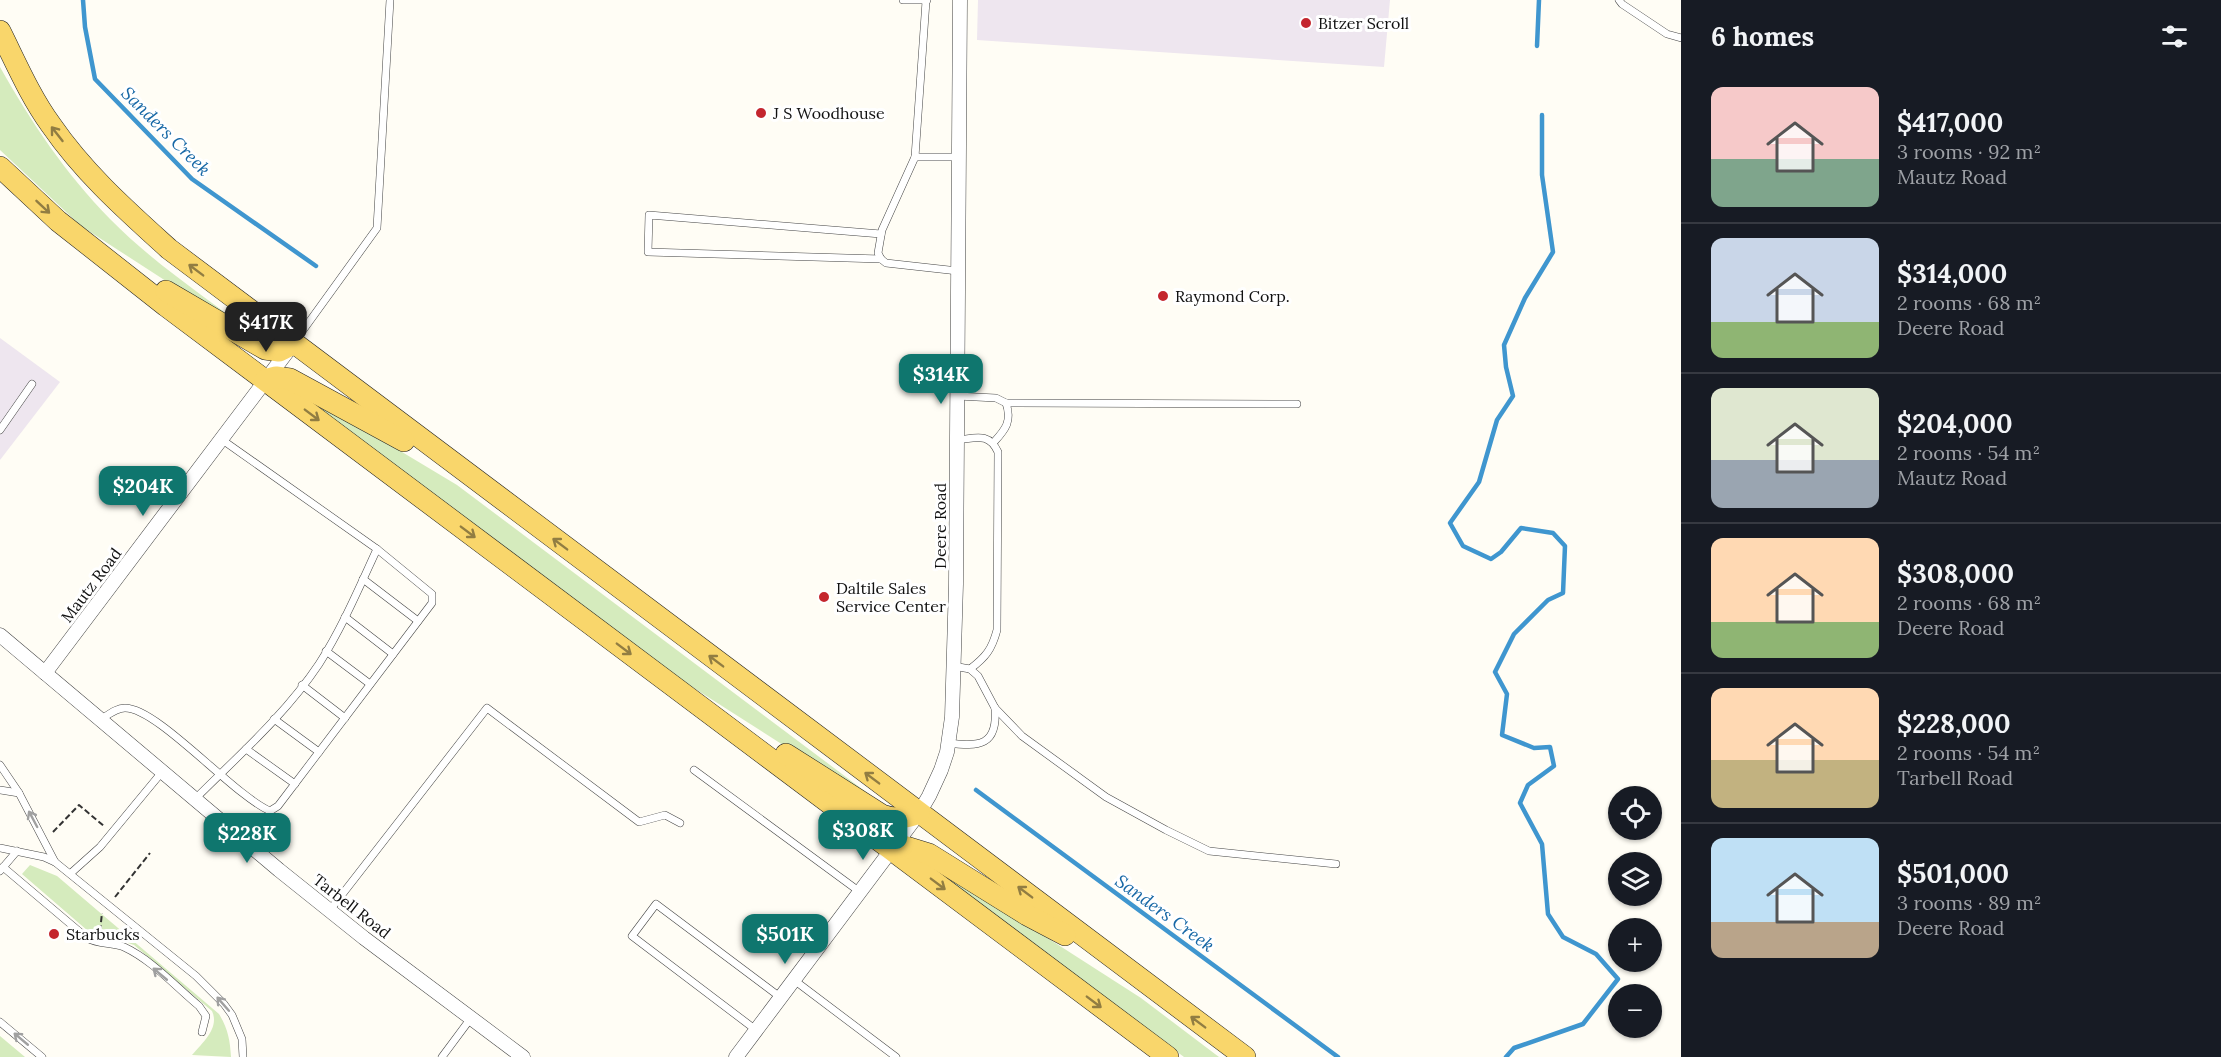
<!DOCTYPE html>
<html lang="en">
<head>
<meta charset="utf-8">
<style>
  :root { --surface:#171b24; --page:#20242c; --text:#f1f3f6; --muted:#9ea1a6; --line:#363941; --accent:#0f766e }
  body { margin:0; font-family:Lora,serif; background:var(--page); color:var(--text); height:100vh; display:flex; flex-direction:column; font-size:22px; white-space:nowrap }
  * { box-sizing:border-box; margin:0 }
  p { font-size:20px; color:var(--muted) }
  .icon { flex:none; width:33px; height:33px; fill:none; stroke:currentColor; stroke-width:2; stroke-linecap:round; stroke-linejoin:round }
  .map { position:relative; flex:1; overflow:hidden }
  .sheet { display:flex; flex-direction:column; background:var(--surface); width:540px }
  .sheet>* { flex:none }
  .buttons { position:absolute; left:1608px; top:786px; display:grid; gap:12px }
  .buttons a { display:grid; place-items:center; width:54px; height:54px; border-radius:50%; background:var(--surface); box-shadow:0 2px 4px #0004; font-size:30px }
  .price { position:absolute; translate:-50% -51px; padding:0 14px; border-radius:12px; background:var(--accent); color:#fff; font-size:20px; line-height:39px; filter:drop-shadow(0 2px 3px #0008) }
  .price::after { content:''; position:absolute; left:50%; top:36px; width:18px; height:14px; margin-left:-9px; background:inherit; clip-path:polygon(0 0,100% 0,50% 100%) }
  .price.current { background:#222; color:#fff }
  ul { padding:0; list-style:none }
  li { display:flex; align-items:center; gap:18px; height:150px; padding:0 30px }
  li+li { border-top:2px solid var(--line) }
  li span { display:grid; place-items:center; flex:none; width:168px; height:120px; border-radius:12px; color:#555 }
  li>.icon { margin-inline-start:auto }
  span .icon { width:72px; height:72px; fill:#fffc; stroke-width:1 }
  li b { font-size:26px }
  h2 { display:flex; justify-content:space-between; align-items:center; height:72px; padding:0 30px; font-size:26px }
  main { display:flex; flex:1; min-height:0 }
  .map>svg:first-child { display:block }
  .industrial { fill:#eee6ef }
  .green { fill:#d5ebbd }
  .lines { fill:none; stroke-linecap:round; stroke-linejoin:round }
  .stream { stroke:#3f96cf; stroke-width:4.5 }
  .service-casing { stroke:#444; stroke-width:8 }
  .minor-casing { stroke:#444; stroke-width:15 }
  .primary-casing { stroke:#222; stroke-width:22 }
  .path { stroke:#333; stroke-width:2; stroke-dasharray:6 3; stroke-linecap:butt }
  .service { stroke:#fff; stroke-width:7 }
  .minor { stroke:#fff; stroke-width:14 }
  .primary { stroke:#f9d66b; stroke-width:21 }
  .oneway { stroke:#917d42 }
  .oneway2 { stroke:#a0a0a0 }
  .poi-dot { fill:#c4262e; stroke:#fff; stroke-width:2 }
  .labels { text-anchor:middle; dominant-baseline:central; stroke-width:6; stroke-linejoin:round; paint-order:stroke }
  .poi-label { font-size:16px; fill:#111; stroke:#fff; text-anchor:start }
  .street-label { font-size:16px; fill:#111; stroke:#fff }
  .water-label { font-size:18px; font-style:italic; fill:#1768a6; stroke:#fff }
</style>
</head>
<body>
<main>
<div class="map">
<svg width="1681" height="1057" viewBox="0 0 1681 1057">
  <rect width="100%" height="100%" fill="#fffdf5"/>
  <!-- industrial -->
  <g class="industrial">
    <polygon points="978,0 1390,0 1384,67 977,40"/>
    <polygon points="0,338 60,382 0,460"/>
  </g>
  <!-- green -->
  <g class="green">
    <path d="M0 67C31 122 65 173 110 219 153 263 207 298 256 336L254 338 81 226 0 150Z"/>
    <polygon points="302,392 457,485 882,804 880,807 675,676 300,394"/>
    <polygon points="931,863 1141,998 1219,1057 1184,1057 928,866"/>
    <path d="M30 865 57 876 219 1014C228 1029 230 1040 231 1057L192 1055C202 1043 220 1028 212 1011L134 945 122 941 95 937 22 874Z"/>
    <polygon points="0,1036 25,1057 0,1057"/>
  </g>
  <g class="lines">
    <!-- stream -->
    <g class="stream">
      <polyline points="83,0 85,27 95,79 192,179 316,266"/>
      <polyline points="1537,46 1539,0"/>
      <polyline points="976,790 1338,1057"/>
      <polyline points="1506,1057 1514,1048 1583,1024 1618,979 1596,954 1563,937 1548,914 1542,844 1520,803 1528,785 1554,766 1550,747 1534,748 1502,735 1507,694 1495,672 1514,634 1548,600 1563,593 1565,546 1553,533 1521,528 1501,552 1491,559 1463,546 1450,523 1479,482 1497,420 1513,396 1506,367 1504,345 1525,298 1553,252 1542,175 1542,115"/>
    </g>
    <defs>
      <g id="service">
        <polyline points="903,0 927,0"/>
        <polyline points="1619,0 1622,4 1667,34 1681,38"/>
        <polyline points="926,1 915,157 882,230 878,253 881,259 886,263 958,271"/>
        <polyline points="915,157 959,157"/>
        <polyline points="881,234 649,215 648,252 881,259"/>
        <polyline points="296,340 377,228 390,0"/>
        <path d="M957 396 996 398 1006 403C1012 421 1006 429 994 442"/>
        <polyline points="1006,403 1297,404"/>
        <polyline points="0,430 32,384"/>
        <path d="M957 440C976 438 989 432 998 452L997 630C992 649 986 657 970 669"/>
        <polyline points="363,579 418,621"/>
        <polyline points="345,617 393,654"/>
        <polyline points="326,651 370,684"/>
        <polyline points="953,666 970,669 978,676 995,708 1022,736 1106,797 1166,830 1209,851 1336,864"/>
        <polyline points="302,685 345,718"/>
        <polyline points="274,719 319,752"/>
        <path d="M100 720C108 715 116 708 125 708 158 708 232 794 270 811L278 806 432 603V594L377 549"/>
        <path d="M948 743C979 747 998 746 995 708"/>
        <polyline points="246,749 295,784"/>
        <polyline points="0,765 19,793"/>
        <polyline points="694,770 860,892"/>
        <polyline points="0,790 19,793 55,862"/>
        <path d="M195 799C238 756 285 715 319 664 342 628 359 588 377 549L221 439"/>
        <polyline points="0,848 44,857 55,862 196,976 224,1004 232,1015 242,1039 243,1057"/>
        <path d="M3 867 87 938C99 945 112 942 124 947 152 960 175 986 199 1006L206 1016 202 1032"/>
        <polyline points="0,871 17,851"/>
        <polyline points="71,873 100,847 162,772"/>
        <polyline points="330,910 487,708 639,822 665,815 680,823"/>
        <polyline points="794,980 896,1057"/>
        <polyline points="0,1022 42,1057"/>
        <polyline points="756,1030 632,936 656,904 780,997"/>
        <polyline points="442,1057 471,1018"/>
      </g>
      <g id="minor">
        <polyline points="0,635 279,870 364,938 523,1057"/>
        <polyline points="45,673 290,348"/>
        <polyline points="736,1057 919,813 929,796 941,770 947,752 952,717 956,584 960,0"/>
      </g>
      <g id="primary">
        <path d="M0 31C16 63 30 96 51 125 84 173 126 210 169 249L1245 1057"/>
        <polyline points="0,167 58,221 166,306 1168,1057"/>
        <polyline points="166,291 265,349 279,351 293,344"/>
        <polyline points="265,380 276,377 290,379 404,441"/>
        <path d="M786 754 882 815C895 820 906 818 919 813"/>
        <polyline points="892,849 903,846 929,854 1027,915 1065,935"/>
      </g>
    </defs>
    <!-- service casing -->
    <use href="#service" class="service-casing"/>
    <!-- minor casing -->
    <use href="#minor" class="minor-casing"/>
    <!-- primary casing -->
    <use href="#primary" class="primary-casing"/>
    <!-- path -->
    <g class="path">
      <polyline points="53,832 79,805 105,827"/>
      <polyline points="115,897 150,853"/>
      <polyline points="100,931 102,913"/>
    </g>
    <!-- service -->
    <use href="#service" class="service"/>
    <!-- minor -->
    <use href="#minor" class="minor"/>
    <!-- primary -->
    <use href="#primary" class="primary"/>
  </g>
  <!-- one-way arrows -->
  <defs><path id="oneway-shaft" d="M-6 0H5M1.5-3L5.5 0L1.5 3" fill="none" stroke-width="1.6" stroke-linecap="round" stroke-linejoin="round" transform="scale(1.5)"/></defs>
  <g class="oneway">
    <use href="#oneway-shaft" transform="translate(57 134) rotate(-128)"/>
    <use href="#oneway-shaft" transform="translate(43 207) rotate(43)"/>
    <use href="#oneway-shaft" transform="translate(196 270) rotate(-143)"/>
    <use href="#oneway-shaft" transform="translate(312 415) rotate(37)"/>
    <use href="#oneway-shaft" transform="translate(468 532) rotate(37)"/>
    <use href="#oneway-shaft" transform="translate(560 544) rotate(-143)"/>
    <use href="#oneway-shaft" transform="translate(624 649) rotate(37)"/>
    <use href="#oneway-shaft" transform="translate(716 661) rotate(-143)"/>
    <use href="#oneway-shaft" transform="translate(872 778) rotate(-143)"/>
    <use href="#oneway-shaft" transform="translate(938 884) rotate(37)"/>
    <use href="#oneway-shaft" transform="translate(1025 892) rotate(-143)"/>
    <use href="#oneway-shaft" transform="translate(1094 1002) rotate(37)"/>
    <use href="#oneway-shaft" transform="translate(1198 1022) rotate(-143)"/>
  </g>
  <g class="oneway2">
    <use href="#oneway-shaft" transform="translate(33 819) rotate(-118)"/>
    <use href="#oneway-shaft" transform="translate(160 974) rotate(-140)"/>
    <use href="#oneway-shaft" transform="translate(223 1004) rotate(-131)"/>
    <use href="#oneway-shaft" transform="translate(21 1039) rotate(-140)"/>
  </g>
  <!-- markers -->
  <g class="poi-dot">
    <circle cx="1306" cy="23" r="6"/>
    <circle cx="761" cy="113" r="6"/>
    <circle cx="1163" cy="296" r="6"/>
    <circle cx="824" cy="597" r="6"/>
    <circle cx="54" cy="934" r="6"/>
  </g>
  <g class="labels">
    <!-- poi labels -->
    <g class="poi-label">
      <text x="1318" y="23">Bitzer Scroll</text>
      <text x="773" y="113">J S Woodhouse</text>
      <text x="1175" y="296">Raymond Corp.</text>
      <text x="836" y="588">Daltile Sales<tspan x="836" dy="18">Service Center</tspan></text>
      <text x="66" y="934">Starbucks</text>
    </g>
    <!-- street labels -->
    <g class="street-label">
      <text transform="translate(940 526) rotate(-90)">Deere Road</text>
      <text transform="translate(91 585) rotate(-53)">Mautz Road</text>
      <text transform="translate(352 906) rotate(38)">Tarbell Road</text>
    </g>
    <!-- water labels -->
    <g class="water-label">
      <text transform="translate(166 131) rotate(45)">Sanders Creek</text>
      <text transform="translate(1165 913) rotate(36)">Sanders Creek</text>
    </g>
  </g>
</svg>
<div class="buttons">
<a><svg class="icon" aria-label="locate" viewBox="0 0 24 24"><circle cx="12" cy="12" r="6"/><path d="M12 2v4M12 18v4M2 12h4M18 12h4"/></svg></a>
<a><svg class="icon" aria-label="layers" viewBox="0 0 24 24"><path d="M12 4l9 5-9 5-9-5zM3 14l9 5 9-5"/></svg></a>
<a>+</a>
<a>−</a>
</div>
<b class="price current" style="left:266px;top:353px">$417K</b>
<b class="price" style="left:941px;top:405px">$314K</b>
<b class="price" style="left:143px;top:517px">$204K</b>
<b class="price" style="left:863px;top:861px">$308K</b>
<b class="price" style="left:247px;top:864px">$228K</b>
<b class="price" style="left:785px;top:965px">$501K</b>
</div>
<section class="sheet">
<h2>6 homes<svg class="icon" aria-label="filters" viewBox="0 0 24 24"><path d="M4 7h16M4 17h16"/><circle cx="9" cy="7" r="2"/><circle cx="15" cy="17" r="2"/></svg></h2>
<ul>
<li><span style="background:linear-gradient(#f6c9c9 60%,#7fa58c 0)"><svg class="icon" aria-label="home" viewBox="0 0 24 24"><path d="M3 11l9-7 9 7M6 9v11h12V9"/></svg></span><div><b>$417,000</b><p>3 rooms · 92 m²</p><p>Mautz Road</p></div></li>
<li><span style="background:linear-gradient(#c9d6e8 70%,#8fb573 0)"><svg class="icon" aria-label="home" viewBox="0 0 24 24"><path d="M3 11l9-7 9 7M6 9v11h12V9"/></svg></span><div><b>$314,000</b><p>2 rooms · 68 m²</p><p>Deere Road</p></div></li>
<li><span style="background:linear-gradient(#dfe7d0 60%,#9aa5b1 0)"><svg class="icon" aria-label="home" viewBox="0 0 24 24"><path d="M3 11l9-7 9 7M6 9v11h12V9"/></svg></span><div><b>$204,000</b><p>2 rooms · 54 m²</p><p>Mautz Road</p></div></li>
<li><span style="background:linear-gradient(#ffd9b3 70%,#8fb573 0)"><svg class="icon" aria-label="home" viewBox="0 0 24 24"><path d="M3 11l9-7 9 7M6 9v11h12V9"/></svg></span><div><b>$308,000</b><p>2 rooms · 68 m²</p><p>Deere Road</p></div></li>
<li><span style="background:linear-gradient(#ffd9b3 60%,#c2b280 0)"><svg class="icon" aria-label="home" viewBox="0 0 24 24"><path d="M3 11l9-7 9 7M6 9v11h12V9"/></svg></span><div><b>$228,000</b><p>2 rooms · 54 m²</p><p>Tarbell Road</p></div></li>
<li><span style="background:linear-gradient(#bfe0f5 70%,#b9a48a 0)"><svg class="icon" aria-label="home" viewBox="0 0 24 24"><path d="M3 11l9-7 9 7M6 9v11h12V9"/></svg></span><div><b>$501,000</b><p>3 rooms · 89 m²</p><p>Deere Road</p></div></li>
</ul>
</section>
</main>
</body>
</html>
